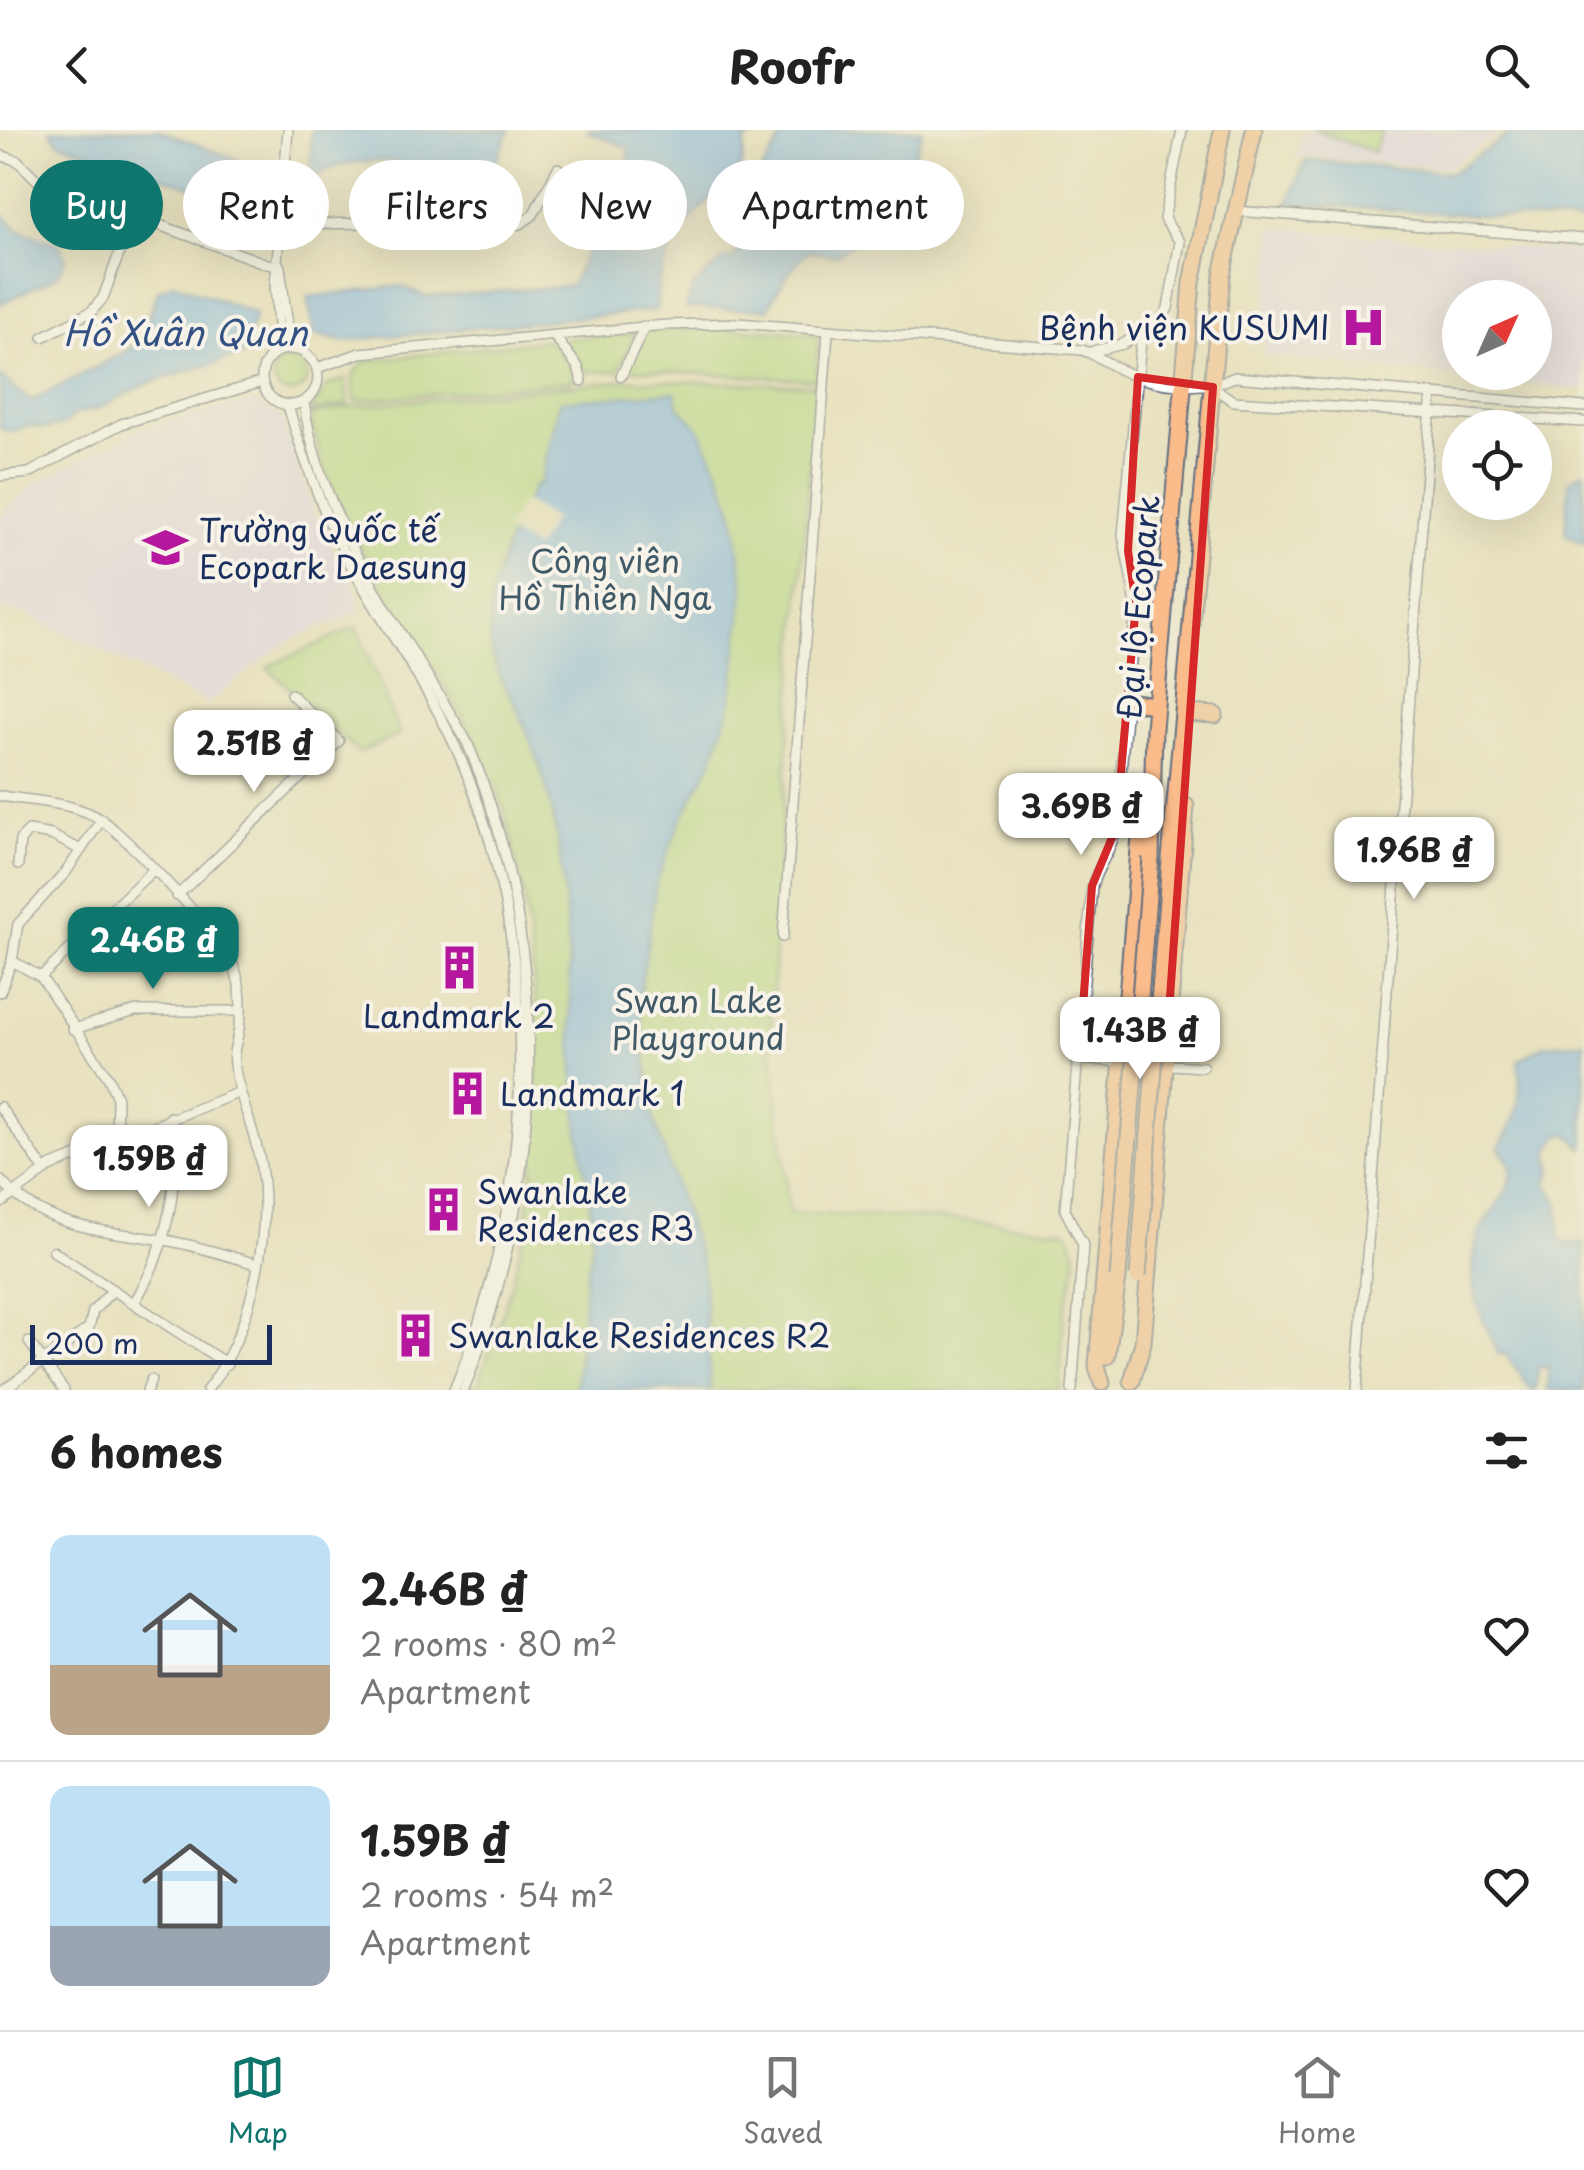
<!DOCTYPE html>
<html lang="en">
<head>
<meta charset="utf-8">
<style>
  :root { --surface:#fff; --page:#f2f2f2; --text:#222; --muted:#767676; --line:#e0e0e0; --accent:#0f766e }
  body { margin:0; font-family:"Playpen Sans",sans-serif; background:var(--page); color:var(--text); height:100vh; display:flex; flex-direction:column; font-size:38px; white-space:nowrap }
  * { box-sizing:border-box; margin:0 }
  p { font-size:32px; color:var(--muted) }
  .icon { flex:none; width:55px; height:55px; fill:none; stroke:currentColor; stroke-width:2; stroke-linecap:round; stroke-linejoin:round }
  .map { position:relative; height:1260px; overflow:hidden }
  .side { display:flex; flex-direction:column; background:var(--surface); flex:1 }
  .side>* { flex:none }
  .guide { position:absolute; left:30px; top:30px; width:1000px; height:90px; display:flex; gap:20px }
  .needle { width:65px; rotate:45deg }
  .controls { position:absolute; left:1442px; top:150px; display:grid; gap:20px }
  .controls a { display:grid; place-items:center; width:110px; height:110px; border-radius:50%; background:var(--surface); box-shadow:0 10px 40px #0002; font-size:50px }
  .scale { position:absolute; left:30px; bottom:25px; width:242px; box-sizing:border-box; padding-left:10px; border:5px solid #1b2f5e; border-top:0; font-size:28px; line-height:35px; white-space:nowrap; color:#1b2f5e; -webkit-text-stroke:8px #f7f3e8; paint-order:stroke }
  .price { position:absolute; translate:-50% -85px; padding:0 22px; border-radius:20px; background:#fff; color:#222; font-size:32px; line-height:65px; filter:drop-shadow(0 2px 5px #0008) }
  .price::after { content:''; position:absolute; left:50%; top:60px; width:30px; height:22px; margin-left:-15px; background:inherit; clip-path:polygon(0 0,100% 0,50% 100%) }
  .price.on { background:var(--accent); color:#fff }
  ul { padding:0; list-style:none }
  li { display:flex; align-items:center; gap:30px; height:250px; padding:0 50px }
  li+li { border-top:2px solid var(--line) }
  li span { display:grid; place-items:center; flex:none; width:280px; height:200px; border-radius:20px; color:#555 }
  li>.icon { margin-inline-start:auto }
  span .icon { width:120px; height:120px; fill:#fffc; stroke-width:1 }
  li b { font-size:42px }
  h2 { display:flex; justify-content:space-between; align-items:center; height:120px; padding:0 50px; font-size:42px }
  .chip { padding:0 35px; border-radius:45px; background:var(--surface); box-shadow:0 10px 40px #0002; font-size:35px; line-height:90px }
  .chip.on { background:var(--accent); color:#fff }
  header { display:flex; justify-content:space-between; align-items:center; height:130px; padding:0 50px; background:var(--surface); font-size:45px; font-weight:700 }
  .menu { display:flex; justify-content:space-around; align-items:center; height:140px; border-top:2px solid var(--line); background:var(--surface); font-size:28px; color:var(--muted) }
  .menu a { display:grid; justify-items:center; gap:5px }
  .menu .on { color:var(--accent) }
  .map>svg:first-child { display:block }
  .built { fill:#e0d4f4; fill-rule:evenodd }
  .green { fill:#b2da84; stroke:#668471; stroke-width:2.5 }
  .water { fill:#7cb6ed; stroke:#4c72a6; stroke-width:2.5 }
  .pier { fill:#e8e2c0 }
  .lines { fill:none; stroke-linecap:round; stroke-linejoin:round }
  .street-casing { stroke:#636e80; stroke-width:12 }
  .highway-casing { stroke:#636e80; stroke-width:19 }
  .street { stroke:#fff; stroke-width:9 }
  .highway { stroke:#fabc8b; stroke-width:15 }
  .highway-bridge-casing { stroke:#636e80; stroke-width:19; stroke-linecap:butt }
  .highway-bridge { stroke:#fabc8b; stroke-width:15 }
  .marked { fill:none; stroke:#d62828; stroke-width:8; stroke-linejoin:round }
  .labels { text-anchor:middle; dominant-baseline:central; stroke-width:8; stroke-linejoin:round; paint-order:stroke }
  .poi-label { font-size:32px; fill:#1b2f5e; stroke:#f7f3e8; text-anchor:start }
  .park-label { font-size:32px; fill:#415a68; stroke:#f7f3e8 }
  .street-label { font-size:32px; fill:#1b2f5e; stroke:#f7f3e8 }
  .water-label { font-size:35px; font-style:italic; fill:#335182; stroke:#f7f3e8 }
</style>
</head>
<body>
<header><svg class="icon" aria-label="back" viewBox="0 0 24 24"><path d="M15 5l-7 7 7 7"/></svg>Roofr<svg class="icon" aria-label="search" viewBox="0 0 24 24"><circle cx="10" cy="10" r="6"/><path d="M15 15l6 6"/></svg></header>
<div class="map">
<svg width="1584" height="1260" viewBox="0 0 1584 1260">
  <rect width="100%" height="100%" fill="#f7f3e8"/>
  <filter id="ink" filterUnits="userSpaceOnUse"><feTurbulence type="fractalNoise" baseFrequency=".01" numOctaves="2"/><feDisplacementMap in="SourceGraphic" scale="20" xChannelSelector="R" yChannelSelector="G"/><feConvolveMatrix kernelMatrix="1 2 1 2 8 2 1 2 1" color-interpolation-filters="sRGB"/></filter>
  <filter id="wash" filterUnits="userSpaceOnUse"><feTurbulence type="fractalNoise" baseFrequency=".0048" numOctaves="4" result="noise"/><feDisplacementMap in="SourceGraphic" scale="40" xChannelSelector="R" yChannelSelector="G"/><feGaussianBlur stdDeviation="2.25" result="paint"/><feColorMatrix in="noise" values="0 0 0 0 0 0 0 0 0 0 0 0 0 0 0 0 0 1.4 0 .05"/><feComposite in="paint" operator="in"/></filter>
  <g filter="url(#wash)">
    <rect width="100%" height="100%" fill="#e8e2c0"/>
    <!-- built -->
    <g class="built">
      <polygon points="1305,0 1504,0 1448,38 1295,26"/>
      <path d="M1273 98 1584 122V260L1264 226ZM1460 168H1535V242H1460Z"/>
      <polygon points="253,271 281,287 313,380 355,458 360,475 356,483 286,512 208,573 24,483 0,477 0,386 36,353 143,298"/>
    </g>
    <!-- green -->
    <g class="green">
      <polygon points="1314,0 1382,0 1374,22"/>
      <polygon points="725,198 812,204 818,210 816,250 628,239 647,201"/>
      <polygon points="636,203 618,241 586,242 564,209"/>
      <path d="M549 210 572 238 573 251 356 271C352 252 348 243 366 231Z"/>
      <circle cx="290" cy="246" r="17"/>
      <polygon points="345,249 348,274 310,282 327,256"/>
      <path d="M629 250 816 255 779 732 771 908 789 1083 964 1090 1066 1100C1088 1127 1067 1156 1064 1186 1062 1211 1061 1235 1059 1260H476C495 1207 514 1155 524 1100 549 967 541 744 481 622 424 507 336 414 310 285L354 276Z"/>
      <polygon points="356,497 400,604 359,623 267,537"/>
    </g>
    <!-- water -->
    <g class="water">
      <polygon points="50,0 159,0 261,39 254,78 59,12"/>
      <path d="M311 0H510L493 37 418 44 417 37C388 26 335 29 311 50Z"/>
      <polygon points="585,0 762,0 745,11 742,35 675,107 659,150 656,180 341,211 314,204 308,167 401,156 427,167 571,156 629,26 629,18"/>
      <path d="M787 0H922L908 47 910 74 924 109H911L914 103 902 99 879 113 859 109 835 125 808 121C793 133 776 162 768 179L685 178 695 154 725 128 734 129C746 104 772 70 760 43Z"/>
      <polygon points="1515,0 1584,0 1584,92 1288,73 1306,30 1452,43"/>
      <polygon points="0,82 19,100 59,114 66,128 57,146 0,174"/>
      <polygon points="174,153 255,184 243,225 148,253 99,278 75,284 65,294 45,299 29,295 12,302 0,298 0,246 31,271 127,221 140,208 158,161"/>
      <path d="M675 262 678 276 698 297 721 346 734 384 744 460 731 573 712 631 679 693 656 753 639 871 653 987 703 1139 710 1252 709 1260H576L586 1143C602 1096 582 1041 578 993 569 898 572 801 557 706 550 662 535 617 516 576 510 563 500 550 496 535 476 475 508 407 535 355H540L560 271Z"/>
      <polygon points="1584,341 1584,414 1565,404 1569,351"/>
      <path d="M1584 912V1018L1569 1004 1559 1005 1549 1022 1552 1041 1547 1053 1559 1074V1109L1566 1113 1584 1112V1260H1548L1549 1240 1544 1236 1538 1238 1536 1260H1531L1506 1224H1498C1488 1200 1471 1169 1473 1143 1473 1130 1476 1108 1482 1097 1498 1069 1529 1048 1499 1018 1518 990 1523 965 1518 931L1544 915Z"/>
    </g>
    <!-- pier -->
    <polygon class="pier" points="522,370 553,389 536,419 505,401"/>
  </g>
  <g filter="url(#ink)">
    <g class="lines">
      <defs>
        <g id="street">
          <polyline points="0,25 18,31 38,51 267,134 279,135"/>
          <polyline points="107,77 123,113"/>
          <polyline points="1236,81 1584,109"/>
          <polyline points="280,95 404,92 430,102 520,94 533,85 558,38"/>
          <polyline points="280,137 291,219"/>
          <polyline points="43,207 92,181 103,168 123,113 155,94"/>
          <polyline points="555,207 578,237 582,251"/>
          <circle cx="290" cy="247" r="28"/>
          <polyline points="280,220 275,155 288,0"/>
          <polyline points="1093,221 1123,214 1162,189 1168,178 1180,112 1164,89 1182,0"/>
          <path d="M317 238 360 223 666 195 737 193 1082 220C1098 225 1110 236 1125 242 1158 257 1203 261 1235 247L1584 277"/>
          <polyline points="621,246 644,198"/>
          <polyline points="1213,257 1233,271 1584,292"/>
          <path d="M304 272C320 396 407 506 467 612 554 817 545 1054 464 1260"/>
          <path d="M288 276C302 323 319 374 342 418 376 486 423 546 455 616 545 813 538 1061 454 1260"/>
          <polyline points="0,346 29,343 121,294 262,252"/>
          <path d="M0 666C31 671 77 672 103 691 128 709 219 804 231 830 242 853 243 880 238 904 236 914 232 924 234 934 239 969 256 1002 261 1037 272 1106 250 1206 207 1260"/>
          <polyline points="18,735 20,710 29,701 51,705 81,720"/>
          <polyline points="177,766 339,611 291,564"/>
          <polyline points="783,807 828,202"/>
          <polyline points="12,831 41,847 109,949 117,968 116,1011"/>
          <polyline points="41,847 152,741"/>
          <polyline points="0,862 12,831 18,794 66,742 102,689"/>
          <polyline points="73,899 136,881 241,881"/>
          <polyline points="1081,903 1206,914"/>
          <polyline points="1079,929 1203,937"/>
          <polyline points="0,977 45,1041"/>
          <path d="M0 1050C45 1099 102 1100 164 1110 195 1115 226 1125 256 1134"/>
          <polyline points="108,1055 110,1014"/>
          <polyline points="0,1074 52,1036 240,962"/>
          <polyline points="53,1121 227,1234"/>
          <path d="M134 1173C167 1119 182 1051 170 987"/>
          <polyline points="29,1212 64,1260"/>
          <polyline points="3,1260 89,1198 93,1181 113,1160"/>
          <polyline points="147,1260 151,1250"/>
          <path d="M1072 1260 1083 1115 1065 1080 1092 756C1098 734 1112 721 1116 698L1136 474 1123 405 1142 200"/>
          <polyline points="1357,1260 1432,263"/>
        </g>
        <g id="highway">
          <polyline points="1125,571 1155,575"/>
          <polyline points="1186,583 1215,585"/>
          <polyline points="1151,728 1154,599 1192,153 1222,0"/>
          <polyline points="1170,729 1222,145 1254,0"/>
          <polyline points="1107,1226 1118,1148"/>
          <polyline points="1132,1251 1143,1213 1186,676"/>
          <polyline points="1102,1253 1097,1236 1142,682"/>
        </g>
      </defs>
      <!-- street casing -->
      <use href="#street" class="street-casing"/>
      <!-- highway casing -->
      <use href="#highway" class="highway-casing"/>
      <!-- street -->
      <use href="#street" class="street"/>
      <!-- highway -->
      <use href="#highway" class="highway"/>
      <defs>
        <g id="highway-bridge">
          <polyline points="1138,1146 1170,729"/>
          <polyline points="1118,1148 1151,728"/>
        </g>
      </defs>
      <!-- highway-bridge casing -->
      <use href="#highway-bridge" class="highway-bridge-casing"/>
      <!-- highway-bridge -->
      <use href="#highway-bridge" class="highway-bridge"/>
    </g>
  </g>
  <!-- marked area -->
  <path d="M0 0H1584V1260H0ZM1138 247 1213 257 1167 910 1081 903 1092 756 1116 698 1136 474 1128 421Z" fill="#e8e2c0" fill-opacity=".55" fill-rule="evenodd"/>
  <path class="marked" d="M1138 247 1213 257 1167 910 1081 903 1092 756 1116 698 1136 474 1128 421Z"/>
  <!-- icons -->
  <defs>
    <symbol id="hospital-bare" viewBox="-9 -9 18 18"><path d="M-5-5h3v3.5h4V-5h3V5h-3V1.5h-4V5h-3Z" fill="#b5179e" stroke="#f7f3e8" stroke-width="2.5" paint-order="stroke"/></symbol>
    <symbol id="school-bare" viewBox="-9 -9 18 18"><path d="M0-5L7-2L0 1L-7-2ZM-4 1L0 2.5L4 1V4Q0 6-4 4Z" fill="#b5179e" stroke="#f7f3e8" stroke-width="2.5" paint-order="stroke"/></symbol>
    <symbol id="building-bare" viewBox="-9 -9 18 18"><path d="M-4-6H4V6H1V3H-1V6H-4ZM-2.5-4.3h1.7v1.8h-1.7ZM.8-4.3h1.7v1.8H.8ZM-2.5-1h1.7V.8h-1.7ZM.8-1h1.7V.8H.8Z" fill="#b5179e" stroke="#f7f3e8" stroke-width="2.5" paint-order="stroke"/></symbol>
  </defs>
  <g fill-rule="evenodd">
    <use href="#hospital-bare" x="1332" y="166" width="63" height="63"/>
    <use href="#school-bare" x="134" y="386" width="63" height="63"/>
    <use href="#building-bare" x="428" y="806" width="63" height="63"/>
    <use href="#building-bare" x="436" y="932" width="63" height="63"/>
    <use href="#building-bare" x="412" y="1048" width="63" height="63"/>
    <use href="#building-bare" x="384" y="1174" width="63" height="63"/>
  </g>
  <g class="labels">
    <!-- poi labels -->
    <g class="poi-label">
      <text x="1330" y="197" text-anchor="end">Bệnh viện KUSUMI</text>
      <text x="199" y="399">Trường Quốc tế<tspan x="199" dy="37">Ecopark Daesung</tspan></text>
      <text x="459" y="885" text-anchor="middle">Landmark 2</text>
      <text x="500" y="963">Landmark 1</text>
      <text x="477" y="1061">Swanlake<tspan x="477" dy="37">Residences R3</tspan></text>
      <text x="448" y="1205">Swanlake Residences R2</text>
    </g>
    <!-- park labels -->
    <g class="park-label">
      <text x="605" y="430">Công viên<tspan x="605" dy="37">Hồ Thiên Nga</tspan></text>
      <text x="698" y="870">Swan Lake<tspan x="698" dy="37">Playground</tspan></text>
    </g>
    <!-- street labels -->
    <g class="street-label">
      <text transform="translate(1137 477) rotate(-85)">Đại lộ Ecopark</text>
    </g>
    <!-- water labels -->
    <g class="water-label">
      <text x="186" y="201">Hồ Xuân Quan</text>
    </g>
  </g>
</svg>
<div class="controls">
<a><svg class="needle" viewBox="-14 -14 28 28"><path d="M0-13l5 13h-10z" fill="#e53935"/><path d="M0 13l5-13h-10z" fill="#767676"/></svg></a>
<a><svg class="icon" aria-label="locate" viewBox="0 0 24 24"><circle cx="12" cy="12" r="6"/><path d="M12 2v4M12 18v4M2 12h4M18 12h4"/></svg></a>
</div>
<div class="scale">200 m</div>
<b class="price" style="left:254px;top:665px">2.51B ₫</b>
<b class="price" style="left:1081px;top:728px">3.69B ₫</b>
<b class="price" style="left:1414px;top:772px">1.96B ₫</b>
<b class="price on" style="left:153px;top:862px">2.46B ₫</b>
<b class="price" style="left:1140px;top:952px">1.43B ₫</b>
<b class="price" style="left:149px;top:1080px">1.59B ₫</b>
<div class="guide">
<a class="chip on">Buy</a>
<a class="chip">Rent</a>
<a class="chip">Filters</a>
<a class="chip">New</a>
<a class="chip">Apartment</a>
</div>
</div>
<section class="side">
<h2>6 homes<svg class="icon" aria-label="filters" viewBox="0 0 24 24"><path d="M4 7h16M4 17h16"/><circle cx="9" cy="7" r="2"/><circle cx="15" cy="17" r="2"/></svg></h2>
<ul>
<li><span style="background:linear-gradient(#bfe0f5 65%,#b9a48a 0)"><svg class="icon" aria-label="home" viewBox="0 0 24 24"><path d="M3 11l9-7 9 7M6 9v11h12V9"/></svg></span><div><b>2.46B ₫</b><p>2 rooms · 80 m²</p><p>Apartment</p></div><svg class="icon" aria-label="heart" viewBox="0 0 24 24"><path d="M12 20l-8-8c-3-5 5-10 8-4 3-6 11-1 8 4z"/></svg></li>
<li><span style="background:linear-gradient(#bfe0f5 70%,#9aa5b1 0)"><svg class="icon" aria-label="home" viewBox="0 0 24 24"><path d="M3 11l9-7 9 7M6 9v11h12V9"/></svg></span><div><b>1.59B ₫</b><p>2 rooms · 54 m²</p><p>Apartment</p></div><svg class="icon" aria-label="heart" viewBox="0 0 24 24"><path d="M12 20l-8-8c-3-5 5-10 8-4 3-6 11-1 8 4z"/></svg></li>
</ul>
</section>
<nav class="menu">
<a class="on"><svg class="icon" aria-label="map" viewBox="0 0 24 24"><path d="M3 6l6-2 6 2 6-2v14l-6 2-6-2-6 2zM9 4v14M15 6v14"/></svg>Map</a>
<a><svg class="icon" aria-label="saved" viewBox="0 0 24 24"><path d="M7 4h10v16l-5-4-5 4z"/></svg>Saved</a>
<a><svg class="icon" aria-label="home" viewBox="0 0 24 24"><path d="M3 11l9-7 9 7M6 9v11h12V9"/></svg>Home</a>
</nav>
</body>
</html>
